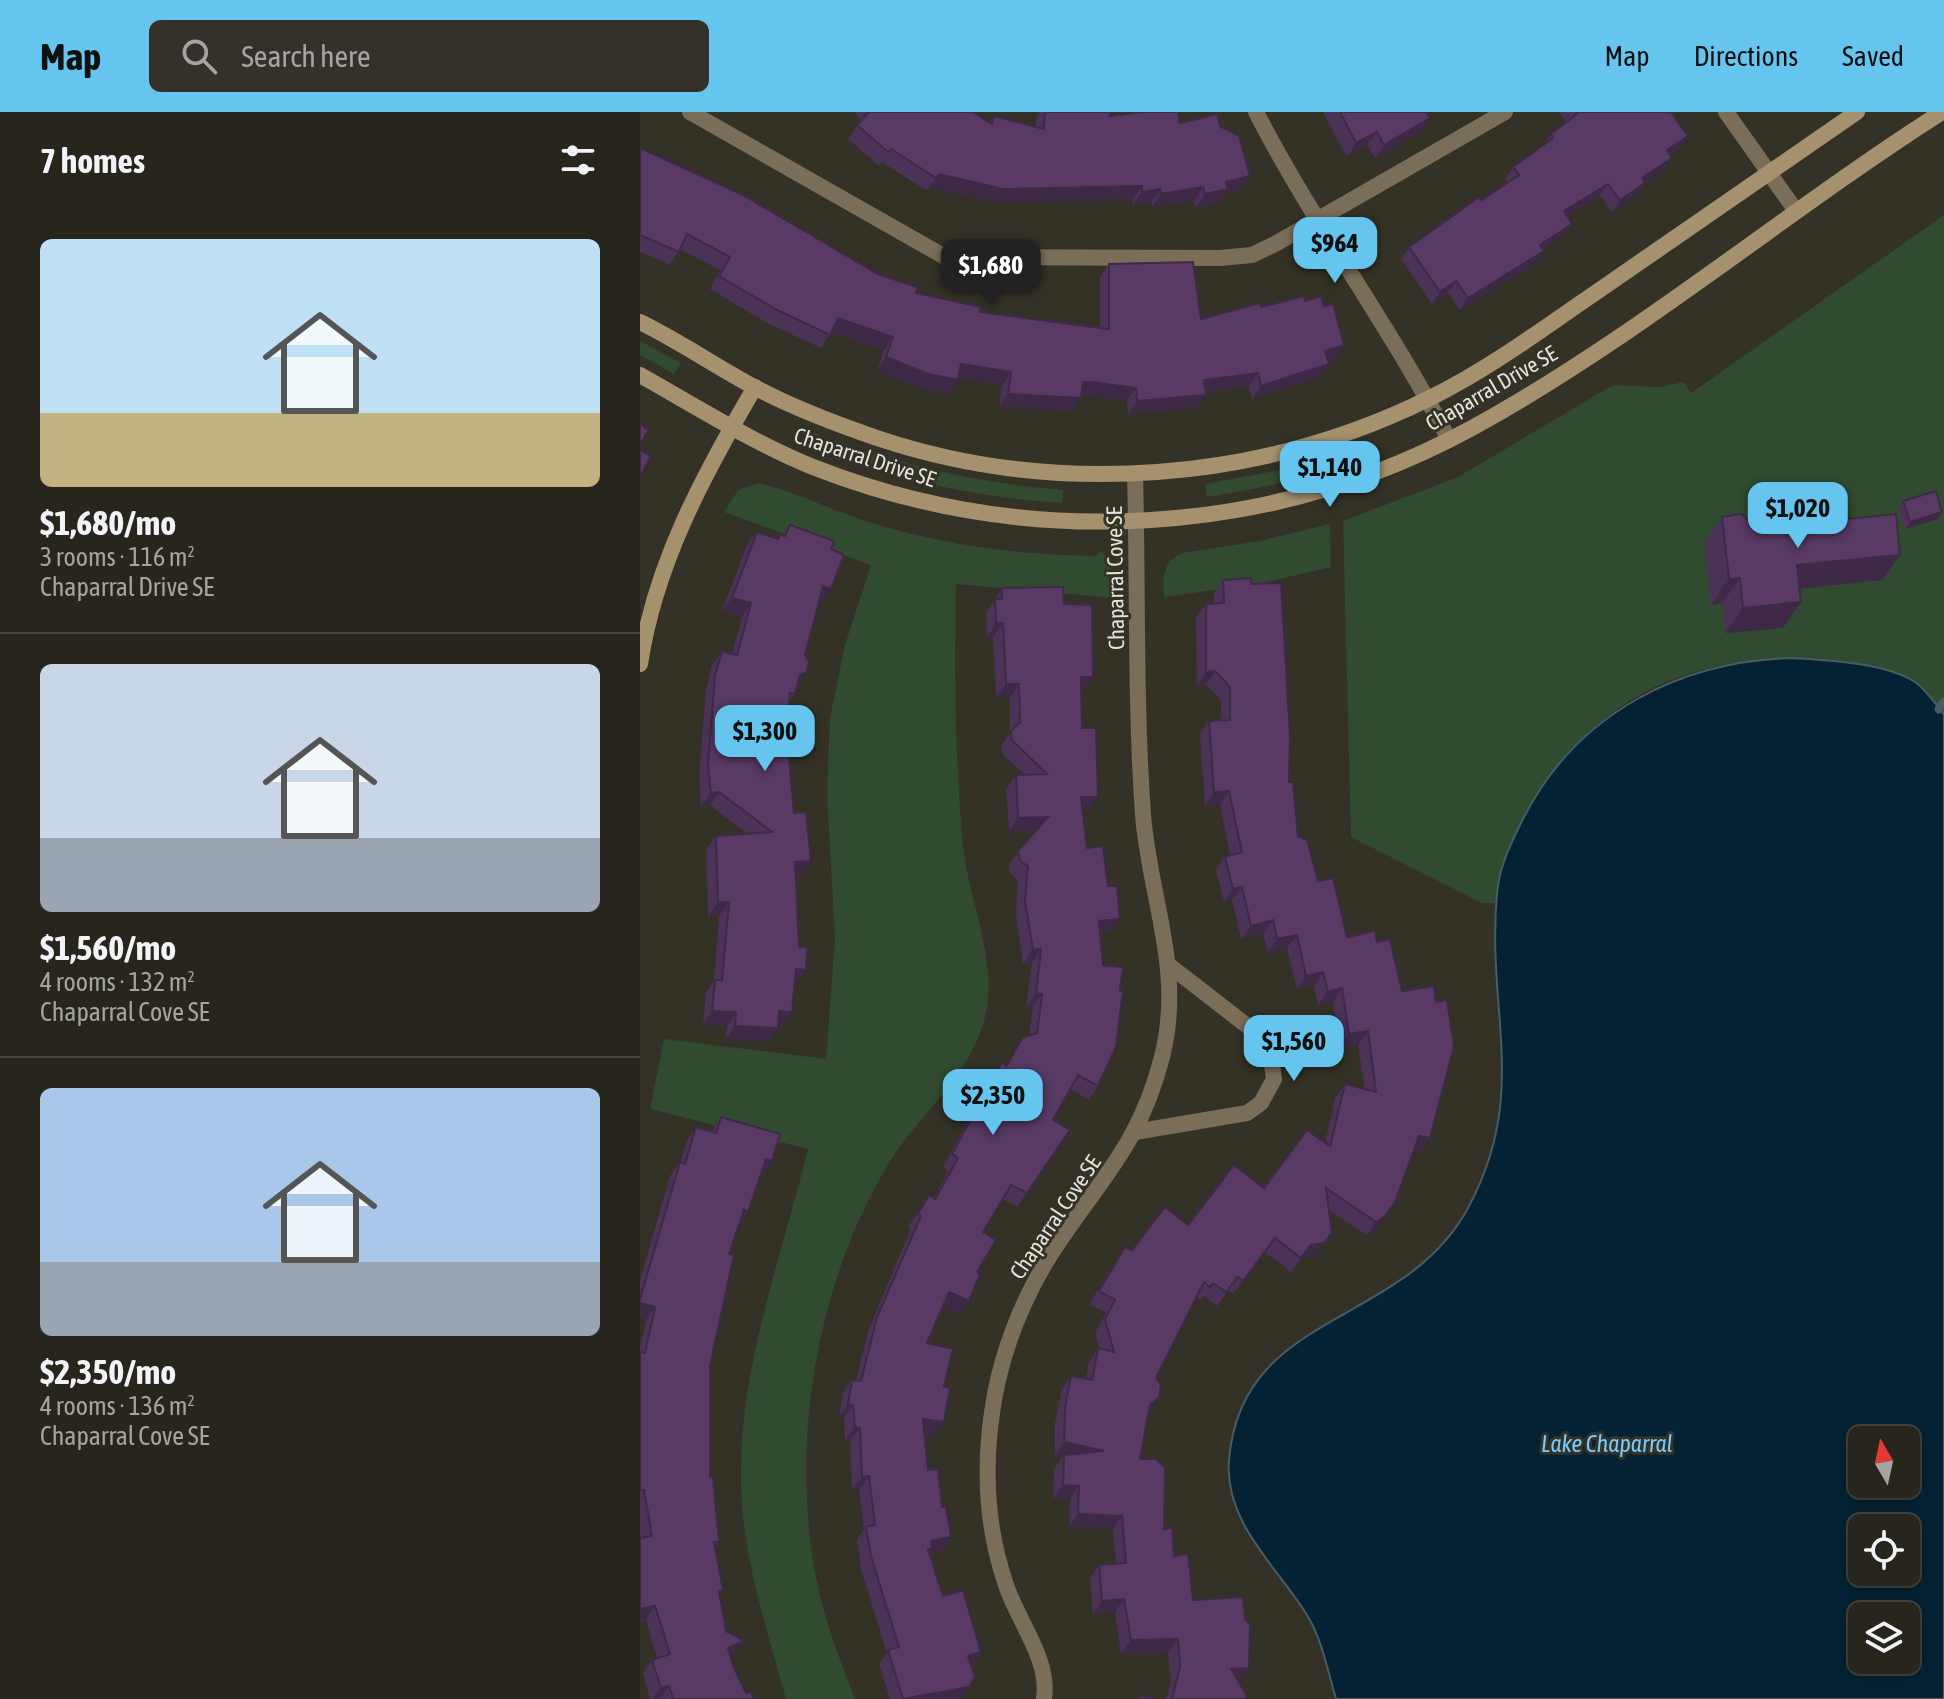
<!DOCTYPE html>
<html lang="en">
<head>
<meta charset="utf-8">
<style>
  :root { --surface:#27251c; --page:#333129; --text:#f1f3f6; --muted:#a4a5a3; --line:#43423b; --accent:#65c5ee }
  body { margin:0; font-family:"Asap Condensed",sans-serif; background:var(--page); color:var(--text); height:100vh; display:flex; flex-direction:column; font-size:30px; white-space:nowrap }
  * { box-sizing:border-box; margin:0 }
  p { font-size:26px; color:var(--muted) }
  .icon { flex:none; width:44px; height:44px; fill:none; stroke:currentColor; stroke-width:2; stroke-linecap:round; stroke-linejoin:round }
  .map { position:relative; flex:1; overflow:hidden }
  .side { display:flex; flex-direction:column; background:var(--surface); width:640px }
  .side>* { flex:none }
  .needle { width:52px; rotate:351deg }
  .fabs { position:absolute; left:1208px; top:1314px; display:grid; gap:16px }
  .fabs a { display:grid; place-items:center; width:72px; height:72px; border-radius:12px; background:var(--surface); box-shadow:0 4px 20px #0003,0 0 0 2px var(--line); font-size:40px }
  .price { position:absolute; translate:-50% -68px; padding:0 18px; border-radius:16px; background:var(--accent); color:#111; font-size:26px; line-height:52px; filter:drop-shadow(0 2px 4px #0008) }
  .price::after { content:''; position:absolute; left:50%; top:48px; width:24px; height:18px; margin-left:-12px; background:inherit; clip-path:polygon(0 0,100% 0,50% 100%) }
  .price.selected { background:#222; color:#fff }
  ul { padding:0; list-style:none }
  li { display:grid; align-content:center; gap:16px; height:424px; padding:0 40px }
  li+li { border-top:2px solid var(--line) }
  li span { display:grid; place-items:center; height:248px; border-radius:12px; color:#555 }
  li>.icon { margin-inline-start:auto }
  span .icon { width:144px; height:144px; fill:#fffc; stroke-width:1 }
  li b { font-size:34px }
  h2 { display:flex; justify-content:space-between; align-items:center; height:96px; padding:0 40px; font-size:34px }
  header { display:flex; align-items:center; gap:48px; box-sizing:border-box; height:112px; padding:0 40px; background:var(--accent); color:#111 }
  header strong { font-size:38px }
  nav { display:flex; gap:44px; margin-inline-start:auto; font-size:28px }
  .search { width:560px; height:72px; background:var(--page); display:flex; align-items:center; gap:20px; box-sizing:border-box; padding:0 28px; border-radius:12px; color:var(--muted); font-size:30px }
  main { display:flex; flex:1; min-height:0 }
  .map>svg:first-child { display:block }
  .green { fill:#304b30 }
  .water { fill:#042233; stroke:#485c66; stroke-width:2; fill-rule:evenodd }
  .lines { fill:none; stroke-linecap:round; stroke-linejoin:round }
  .stream { stroke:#485c66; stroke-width:9 }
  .lane { stroke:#7b6e59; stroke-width:16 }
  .street { stroke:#7b6e59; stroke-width:16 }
  .secondary { stroke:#a5916e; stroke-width:16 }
  .wall { fill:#4c3257 }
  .shaded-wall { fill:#3e2947 }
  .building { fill:#583a65; stroke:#3e2947; stroke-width:2 }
  .labels { text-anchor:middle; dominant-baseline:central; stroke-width:6; stroke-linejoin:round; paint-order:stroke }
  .street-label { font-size:22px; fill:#e6e3dc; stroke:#343126 }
  .water-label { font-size:24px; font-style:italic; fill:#78cbff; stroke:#343126 }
</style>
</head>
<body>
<header>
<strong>Map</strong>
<div class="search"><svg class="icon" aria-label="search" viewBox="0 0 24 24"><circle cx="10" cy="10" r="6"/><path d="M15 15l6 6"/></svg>Search here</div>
<nav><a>Map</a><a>Directions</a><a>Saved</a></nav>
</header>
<main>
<section class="side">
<h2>7 homes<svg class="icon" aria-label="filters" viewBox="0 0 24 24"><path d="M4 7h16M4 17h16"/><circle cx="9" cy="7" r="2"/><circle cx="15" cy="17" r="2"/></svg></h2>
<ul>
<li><span style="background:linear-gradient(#bfe0f5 70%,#c2b280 0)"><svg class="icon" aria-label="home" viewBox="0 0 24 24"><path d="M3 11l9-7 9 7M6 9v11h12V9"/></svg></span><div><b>$1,680/mo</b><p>3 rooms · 116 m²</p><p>Chaparral Drive SE</p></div></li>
<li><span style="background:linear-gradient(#c9d6e8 70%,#9aa5b1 0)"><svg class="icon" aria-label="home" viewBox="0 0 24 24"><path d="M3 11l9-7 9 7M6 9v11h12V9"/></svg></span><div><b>$1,560/mo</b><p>4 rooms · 132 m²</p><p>Chaparral Cove SE</p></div></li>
<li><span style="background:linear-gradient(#a9c7e8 70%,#9aa5b1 0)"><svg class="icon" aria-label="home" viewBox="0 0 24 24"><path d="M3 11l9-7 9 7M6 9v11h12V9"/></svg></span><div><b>$2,350/mo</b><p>4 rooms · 136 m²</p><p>Chaparral Cove SE</p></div></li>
</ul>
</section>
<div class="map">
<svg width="1304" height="1587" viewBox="0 0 1304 1587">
  <rect width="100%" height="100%" fill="#343126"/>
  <!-- green -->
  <g class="green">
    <path d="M1304 103V603C1295 591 1279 571 1265 565 1249 558 1229 555 1211 552 1120 538 1017 553 949 621 904 664 883 723 857 778L856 791H842L711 725 703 409 818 365 973 273 1019 275 1044 270 1051 281Z"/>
    <polygon points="0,229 41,251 34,262 0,243"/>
    <path d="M169 319C252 351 334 371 423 378L422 391C332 386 248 365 164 332Z"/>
    <path d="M716 335 720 348C670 366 619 377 567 385L565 372 635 359Z"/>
    <path d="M118 371C156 379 192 399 229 410 303 433 378 443 455 444L462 439 474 460 475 486 316 472C314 558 315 647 323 732 328 788 359 849 345 905 330 966 276 1004 246 1056 177 1172 151 1328 175 1460 183 1504 199 1546 215 1587H146C131 1532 113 1477 105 1421 86 1288 137 1163 168 1037L10 997 24 927 186 947 195 826 187 682 190 605 205 533 231 453 84 400 98 378Z"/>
    <path d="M690 412 691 455 623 471 524 485C523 466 522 450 542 441L620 429Z"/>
  </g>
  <!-- water -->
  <path class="water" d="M1152 546C1186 548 1247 551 1275 570 1286 578 1296 592 1304 603V1587H696C688 1560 682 1527 667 1503 637 1454 584 1411 589 1348 601 1198 763 1216 828 1096 890 981 846 900 857 782 859 754 872 729 884 705 937 602 1039 549 1152 546ZM1222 1328H1266V1372H1222ZM1222 1416H1266V1460H1222ZM1222 1504H1266V1548H1222Z"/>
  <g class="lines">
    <!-- stream -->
    <polyline class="stream" points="1299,597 1304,590"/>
    <!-- lane -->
    <polyline class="lane" points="50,0 305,145 580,146 612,143 635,132 865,0"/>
    <!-- street -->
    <g class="street">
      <path d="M616 0C674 113 751 215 809 328"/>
      <polyline points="1086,0 1156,99"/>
      <polyline points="495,1020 607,1001 621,991 634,967 630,937 619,923 530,854"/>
      <path d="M404 1587C410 1547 378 1510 366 1473 348 1421 344 1363 351 1308 358 1251 379 1194 409 1145 456 1071 499 1036 522 945 544 858 510 788 503 703 495 590 498 475 495 362"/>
    </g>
    <!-- secondary -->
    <g class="secondary">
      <path d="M0 210C41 230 78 256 118 277 156 297 196 312 237 326 416 386 621 370 790 286 851 256 905 215 961 177 1046 118 1132 59 1217 0"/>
      <path d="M0 263C57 295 112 330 173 355 387 439 630 426 832 316 995 227 1145 100 1302 0"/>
      <path d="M0 552C15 452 64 362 115 275"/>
    </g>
  </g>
  <!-- wall -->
  <g class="wall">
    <polygon points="214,0 333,0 350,10 354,4 395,15 396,7 400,0 470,0 470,4 580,14 601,77 584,81 578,90 555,96 554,89 512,95 511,90 493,93 492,88 353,90 289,75 287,79 242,50 239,54 208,27 221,8"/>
    <polygon points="683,0 786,0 790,6 780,20 735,46 727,33 707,45"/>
    <polygon points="919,0 1031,0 1040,36 1030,42 1032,46 1024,57 1005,71 997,83 972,100 960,83 927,104 923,123 903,137 896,151 820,198 808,181 792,192 761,147 769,135 868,70 865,67 873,55 903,33 911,22 926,10"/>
    <polygon points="0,36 276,181 340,200 460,215 460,165 469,152 561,207 621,195 665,189 695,247 688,248 680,265 612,287 609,274 566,280 557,296 488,302 487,289 441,283 432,299 359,295 362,273 318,266 309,282 278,275 237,258 244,238 191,220 181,236 127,211 70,177 80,158 40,137 30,153 0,140"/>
    <polygon points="1263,389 1298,407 1265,417 1258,396"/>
    <polygon points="1082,405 1108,408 1178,410 1260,443 1242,468 1160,477 1161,490 1143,516 1085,521 1082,491 1071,493 1064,430"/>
    <polygon points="150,413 191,437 182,491 179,489 158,573 155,582 149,590 147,623 154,701 162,763 156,763 159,835 166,858 156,871 155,871 143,914 138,913 128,929 86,927 87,914 63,912 66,881 74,869 79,804 68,804 66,737 76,724 107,722 70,693 61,694 59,666 66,578 72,553 82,539 92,542 102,505 82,499 107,433 117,420 136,427 140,422 143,423"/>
    <polygon points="583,468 611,472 649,670 658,724 678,769 707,825 790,1026 780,1040 774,1038 734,1119 727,1123 688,1098 675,1144 662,1146 651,1160 625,1140 593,1182 588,1179 577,1194 564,1184 561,1188 556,1185 516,1266 519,1286 508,1300 500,1347 524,1417 553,1488 600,1569 598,1569 606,1587 526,1587 531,1569 528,1541 481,1542 475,1500 453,1502 450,1466 459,1453 476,1452 473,1417 429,1415 430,1387 413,1387 414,1357 422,1345 415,1344 415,1310 422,1277 431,1264 446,1266 449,1250 458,1236 460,1237 455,1221 466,1201 449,1192 485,1135 492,1138 548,1113 624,1076 685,1031 695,986 705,972 725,977 718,933 699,935 693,890 678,893 674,874 657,877 647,836 628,841 623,821 601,827 592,788 584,790 576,758 585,745 590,743 580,693 565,694 560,622 569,609 581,608 581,588 566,573 557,574 556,505 566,492 574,491 574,481"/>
    <polygon points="362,476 424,492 453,565 443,578 441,578 442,616 449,698 442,698 447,736 468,774 480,807 470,820 460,822 458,974 449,988 430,977 413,1008 430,1018 377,1095 363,1087 343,1120 337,1160 319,1202 303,1195 287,1231 294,1324 284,1322 288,1358 302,1439 290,1441 303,1484 331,1553 329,1575 321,1587 250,1587 239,1552 247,1541 221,1457 217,1428 224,1417 219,1378 212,1378 210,1329 205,1328 204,1306 199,1305 203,1281 212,1268 216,1268 228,1219 271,1117 268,1115 289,1083 294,1086 308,1059 303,1055 353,964 362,950 366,953 382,926 389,924 393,895 386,895 392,851 383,852 376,803 378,768 370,762 369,752 396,718 369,719 366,677 376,663 385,663 362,642 362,633 370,621 370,585 356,585 353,525 347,525 346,501"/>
    <polygon points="81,1005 132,1049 122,1063 121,1062 99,1113 89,1142 70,1254 70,1365 79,1430 75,1436 83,1478 80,1483 86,1519 104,1529 94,1542 90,1544 94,1556 106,1581 114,1587 10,1587 3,1561 12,1548 17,1546 6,1508 0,1509 0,1235 6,1208 0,1207 0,1168 30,1064 40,1050 47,1029 56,1015 71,1020"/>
  </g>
  <!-- shaded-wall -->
  <g class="shaded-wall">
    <polygon points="790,6 780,20 735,46 744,33"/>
    <polygon points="737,20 727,33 707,45 716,31"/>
    <polygon points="1048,24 1040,36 1019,50 1027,38"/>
    <polygon points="1032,46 1024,57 994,78 1002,66"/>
    <polygon points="299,62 502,74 492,88 353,90 289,75"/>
    <polygon points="610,64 601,77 584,81 578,90 555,96 565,82 586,70"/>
    <polygon points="1005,71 997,83 972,100 980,88"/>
    <polygon points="968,72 960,83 916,111 924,99"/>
    <polygon points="563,75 554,89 512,95 521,82"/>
    <polygon points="520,77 511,90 493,93 502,80"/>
    <polygon points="932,112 923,123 892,145 900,133"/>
    <polygon points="904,139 896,151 820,198 828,186"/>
    <polygon points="816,169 808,181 792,192 800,180"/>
    <polygon points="198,206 253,225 244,238 189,219"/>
    <polygon points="704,233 695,247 676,252 685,239"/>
    <polygon points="246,245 318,268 309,282 278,275 237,258"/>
    <polygon points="321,252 371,260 362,273 312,265"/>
    <polygon points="689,252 680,265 612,287 621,274"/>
    <polygon points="618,261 609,274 555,281 564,268"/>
    <polygon points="443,270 450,270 496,276 487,289 441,283"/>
    <polygon points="368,282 441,286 432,299 359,295"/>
    <polygon points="566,283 557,296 488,302 497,289"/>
    <polygon points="1302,400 1298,407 1265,417 1270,410"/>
    <polygon points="1260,443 1242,468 1139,479 1157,453"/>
    <polygon points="1100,466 1082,491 1071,493 1089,467"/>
    <polygon points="183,474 191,477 182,491 173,487"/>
    <polygon points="92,486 111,491 102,505 82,499"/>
    <polygon points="1161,490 1143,516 1085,521 1103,496"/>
    <polygon points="356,511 363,511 353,525 347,525"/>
    <polygon points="575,559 566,573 557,574 566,560"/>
    <polygon points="167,560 158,573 151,577 160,563"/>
    <polygon points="441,565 453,565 443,578 432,579"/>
    <polygon points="366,572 379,572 370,585 356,585"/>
    <polygon points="589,679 580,693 565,694 574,680"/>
    <polygon points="79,680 70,693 61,694 71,681"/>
    <polygon points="441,685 458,685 449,698 432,698"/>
    <polygon points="408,705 398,718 369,719 378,706"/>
    <polygon points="171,749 162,763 146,764 155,750"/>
    <polygon points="602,775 592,788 584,790 593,777"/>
    <polygon points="89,790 79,804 68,804 78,791"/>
    <polygon points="480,807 470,820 450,823 459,809"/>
    <polygon points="633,808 623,821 601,827 611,814"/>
    <polygon points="657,823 647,836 628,841 637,827"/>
    <polygon points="401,837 392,851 383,852 393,838"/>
    <polygon points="156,857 166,858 156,871 146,870"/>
    <polygon points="683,860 674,874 657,877 666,864"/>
    <polygon points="702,876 693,890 678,893 688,880"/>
    <polygon points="396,882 402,882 393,895 386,895"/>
    <polygon points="72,899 96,900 87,914 63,912"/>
    <polygon points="139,899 152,900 143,914 130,912"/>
    <polygon points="95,914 138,916 128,929 86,927"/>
    <polygon points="728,919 718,933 699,935 709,922"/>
    <polygon points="779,1024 790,1026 780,1040 769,1037"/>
    <polygon points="126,1047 132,1049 122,1063 116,1061"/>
    <polygon points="755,1090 734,1119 727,1123 736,1110"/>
    <polygon points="104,1098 108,1100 99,1113"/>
    <polygon points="692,1121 675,1144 662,1146 651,1160 671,1133"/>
    <polygon points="309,1180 329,1189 319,1202 300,1194"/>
    <polygon points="0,1191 15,1195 6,1208 0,1207"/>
    <polygon points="519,1286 510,1299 500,1307 510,1293"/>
    <polygon points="208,1292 213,1293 204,1306 199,1305"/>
    <polygon points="283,1307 304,1310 294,1324 273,1320"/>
    <polygon points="215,1315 220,1316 210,1329 205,1328"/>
    <polygon points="424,1330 464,1339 424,1343 422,1345 415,1344"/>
    <polygon points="229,1364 219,1378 212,1378 222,1365"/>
    <polygon points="423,1373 439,1374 430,1387 413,1387"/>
    <polygon points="438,1402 482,1404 473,1417 429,1415"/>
    <polygon points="311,1425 302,1439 289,1441 283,1450 291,1429"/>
    <polygon points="484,1487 475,1500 453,1502 462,1489"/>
    <polygon points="15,1494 6,1508 0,1509 0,1497"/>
    <polygon points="538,1527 528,1541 481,1542 491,1528"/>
    <polygon points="104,1529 94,1542 78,1549 88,1536"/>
    <polygon points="341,1540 332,1553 328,1544"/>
    <polygon points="609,1556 600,1569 582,1571 591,1557"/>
    <polygon points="29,1574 20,1587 13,1587 21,1576"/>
    <polygon points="329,1575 321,1587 268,1587"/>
  </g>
  <!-- building -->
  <g class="building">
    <polygon points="229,0 333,0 352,12 354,4 404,17 405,0 470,0 470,4 501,0 538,0 540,11 577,2 580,14 599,24 610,64 586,70 588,77 565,82 563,75 521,82 520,77 502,80 502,74 363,77 299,62 296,66 251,37 248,40 217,13"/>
    <polygon points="700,0 786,0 790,6 744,33 737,20 716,31"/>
    <polygon points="935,0 1031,0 1048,24 1027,38 1032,46 1002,66 1005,71 980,88 968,72 924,99 932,112 900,133 904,139 828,186 816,169 800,180 769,135 839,85 841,88 879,63 873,55 913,26 911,22 937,2"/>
    <polygon points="0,36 103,83 238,162 277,175 276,181 341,195 340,200 469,217 469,152 553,150 561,207 620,191 621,195 664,184 665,189 681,184 684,194 693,192 704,233 685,239 689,252 621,274 618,261 564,268 566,283 497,289 496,276 450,270 443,270 441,286 368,282 371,260 321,252 318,268 288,262 246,245 253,225 198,206 190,223 137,198 79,164 90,145 47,122 39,140 0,123"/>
    <polygon points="0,312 8,318 0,333"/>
    <polygon points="0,338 11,344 0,365"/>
    <polygon points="1296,379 1302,400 1270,410 1263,389"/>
    <polygon points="1177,401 1178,410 1256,402 1260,443 1157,453 1161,490 1103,496 1100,466 1089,467 1082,405 1101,402 1108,408"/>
    <polygon points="150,413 194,429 191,437 204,443 191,477 183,474 165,543 169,550 167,560 160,563 155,582 150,581 147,623 154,701 166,700 171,749 155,750 159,835 167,835 166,858 156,857 152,900 139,899 138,916 95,914 96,900 72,899 75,868 82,868 89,790 78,791 76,724 132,720 79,680 71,681 68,653 75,564 82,539 97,543 111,491 92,486 117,420 138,427 140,422 145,424"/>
    <polygon points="611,466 611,472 641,471 650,623 649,670 653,670 658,724 667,728 678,769 693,766 707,825 735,819 737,830 750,827 762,879 794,874 796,890 807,888 814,934 790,1026 779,1024 755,1090 744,1105 736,1110 686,1076 692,1121 684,1131 671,1133 661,1146 635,1126 603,1169 598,1165 586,1180 573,1171 570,1175 564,1170 516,1266 521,1273 519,1286 510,1293 500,1347 516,1347 525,1356 524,1417 532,1416 534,1444 548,1442 553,1488 603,1485 605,1507 610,1512 609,1556 591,1557 607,1584 606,1587 532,1587 540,1555 538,1527 491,1528 484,1487 462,1489 459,1453 486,1451 482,1404 438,1402 439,1374 423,1373 424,1343 464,1339 424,1330 425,1296 431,1264 452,1268 458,1236 474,1240 465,1207 475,1188 459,1179 485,1135 492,1138 525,1095 548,1113 594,1053 624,1076 667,1018 690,1034 705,972 736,980 728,919 709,922 702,876 688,880 683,860 666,864 657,823 637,827 633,808 611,814 602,775 593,777 585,745 602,740 589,679 574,680 569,609 590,608 590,575 575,559 566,560 566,492 584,491 583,468"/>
    <polygon points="423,475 424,492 452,493 453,565 441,565 442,616 456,616 458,685 441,685 447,736 463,734 468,774 477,774 480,807 459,809 463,853 483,855 480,878 483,879 476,935 458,974 438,963 413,1008 430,1018 387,1081 371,1073 343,1120 356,1128 337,1160 340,1162 329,1189 309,1180 287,1231 313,1237 304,1275 310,1276 304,1310 283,1307 288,1358 298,1357 302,1395 306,1395 311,1425 291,1429 292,1437 288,1437 303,1484 323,1478 341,1540 328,1544 335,1565 329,1575 263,1587 248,1538 259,1535 231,1444 226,1415 235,1413 229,1364 222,1365 220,1316 215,1315 213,1293 208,1292 212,1268 221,1269 237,1205 281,1104 278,1102 289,1083 295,1087 318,1046 312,1042 362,950 367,954 382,926 397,921 402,882 396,882 401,837 393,838 385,789 388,754 380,749 378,739 408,705 378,706 376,663 407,662 372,628 371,619 380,610 379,572 366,572 363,511 356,511 355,487 362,487 362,476"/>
    <polygon points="81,1005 140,1022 132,1049 126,1047 108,1100 104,1098 89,1142 94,1143 70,1254 70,1365 73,1365 79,1430 74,1430 83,1478 79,1479 86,1519 104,1529 88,1536 94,1556 106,1581 111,1580 114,1587 33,1587 29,1574 21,1576 12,1548 30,1542 15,1494 0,1497 0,1426 12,1424 4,1378 0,1378 0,1240 5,1241 15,1195 0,1191 0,1187 40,1050 45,1052 56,1015 76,1021"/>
    <polygon points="500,1583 514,1587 499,1587"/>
  </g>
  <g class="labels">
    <!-- street labels -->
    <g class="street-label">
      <text transform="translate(851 276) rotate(-30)">Chaparral Drive SE</text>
      <text transform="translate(225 345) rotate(18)">Chaparral Drive SE</text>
      <text transform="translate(475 466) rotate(-91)">Chaparral Cove SE</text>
      <text transform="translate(415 1105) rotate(-56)">Chaparral Cove SE</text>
    </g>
    <!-- water labels -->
    <g class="water-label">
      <text x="967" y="1331">Lake Chaparral</text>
    </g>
  </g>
</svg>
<div class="fabs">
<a><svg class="needle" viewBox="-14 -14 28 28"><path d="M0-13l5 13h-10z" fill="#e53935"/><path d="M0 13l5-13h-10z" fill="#a4a5a3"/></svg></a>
<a><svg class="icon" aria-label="locate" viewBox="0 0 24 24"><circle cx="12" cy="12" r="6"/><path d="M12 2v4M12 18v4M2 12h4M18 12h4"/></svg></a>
<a><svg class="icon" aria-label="layers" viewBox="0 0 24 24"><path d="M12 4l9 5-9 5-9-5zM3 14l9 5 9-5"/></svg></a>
</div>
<b class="price" style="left:695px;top:173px">$964</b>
<b class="price selected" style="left:351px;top:195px">$1,680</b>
<b class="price" style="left:690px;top:397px">$1,140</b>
<b class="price" style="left:1158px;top:438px">$1,020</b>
<b class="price" style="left:125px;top:661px">$1,300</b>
<b class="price" style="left:654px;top:971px">$1,560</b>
<b class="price" style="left:353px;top:1025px">$2,350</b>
</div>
</main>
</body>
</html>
